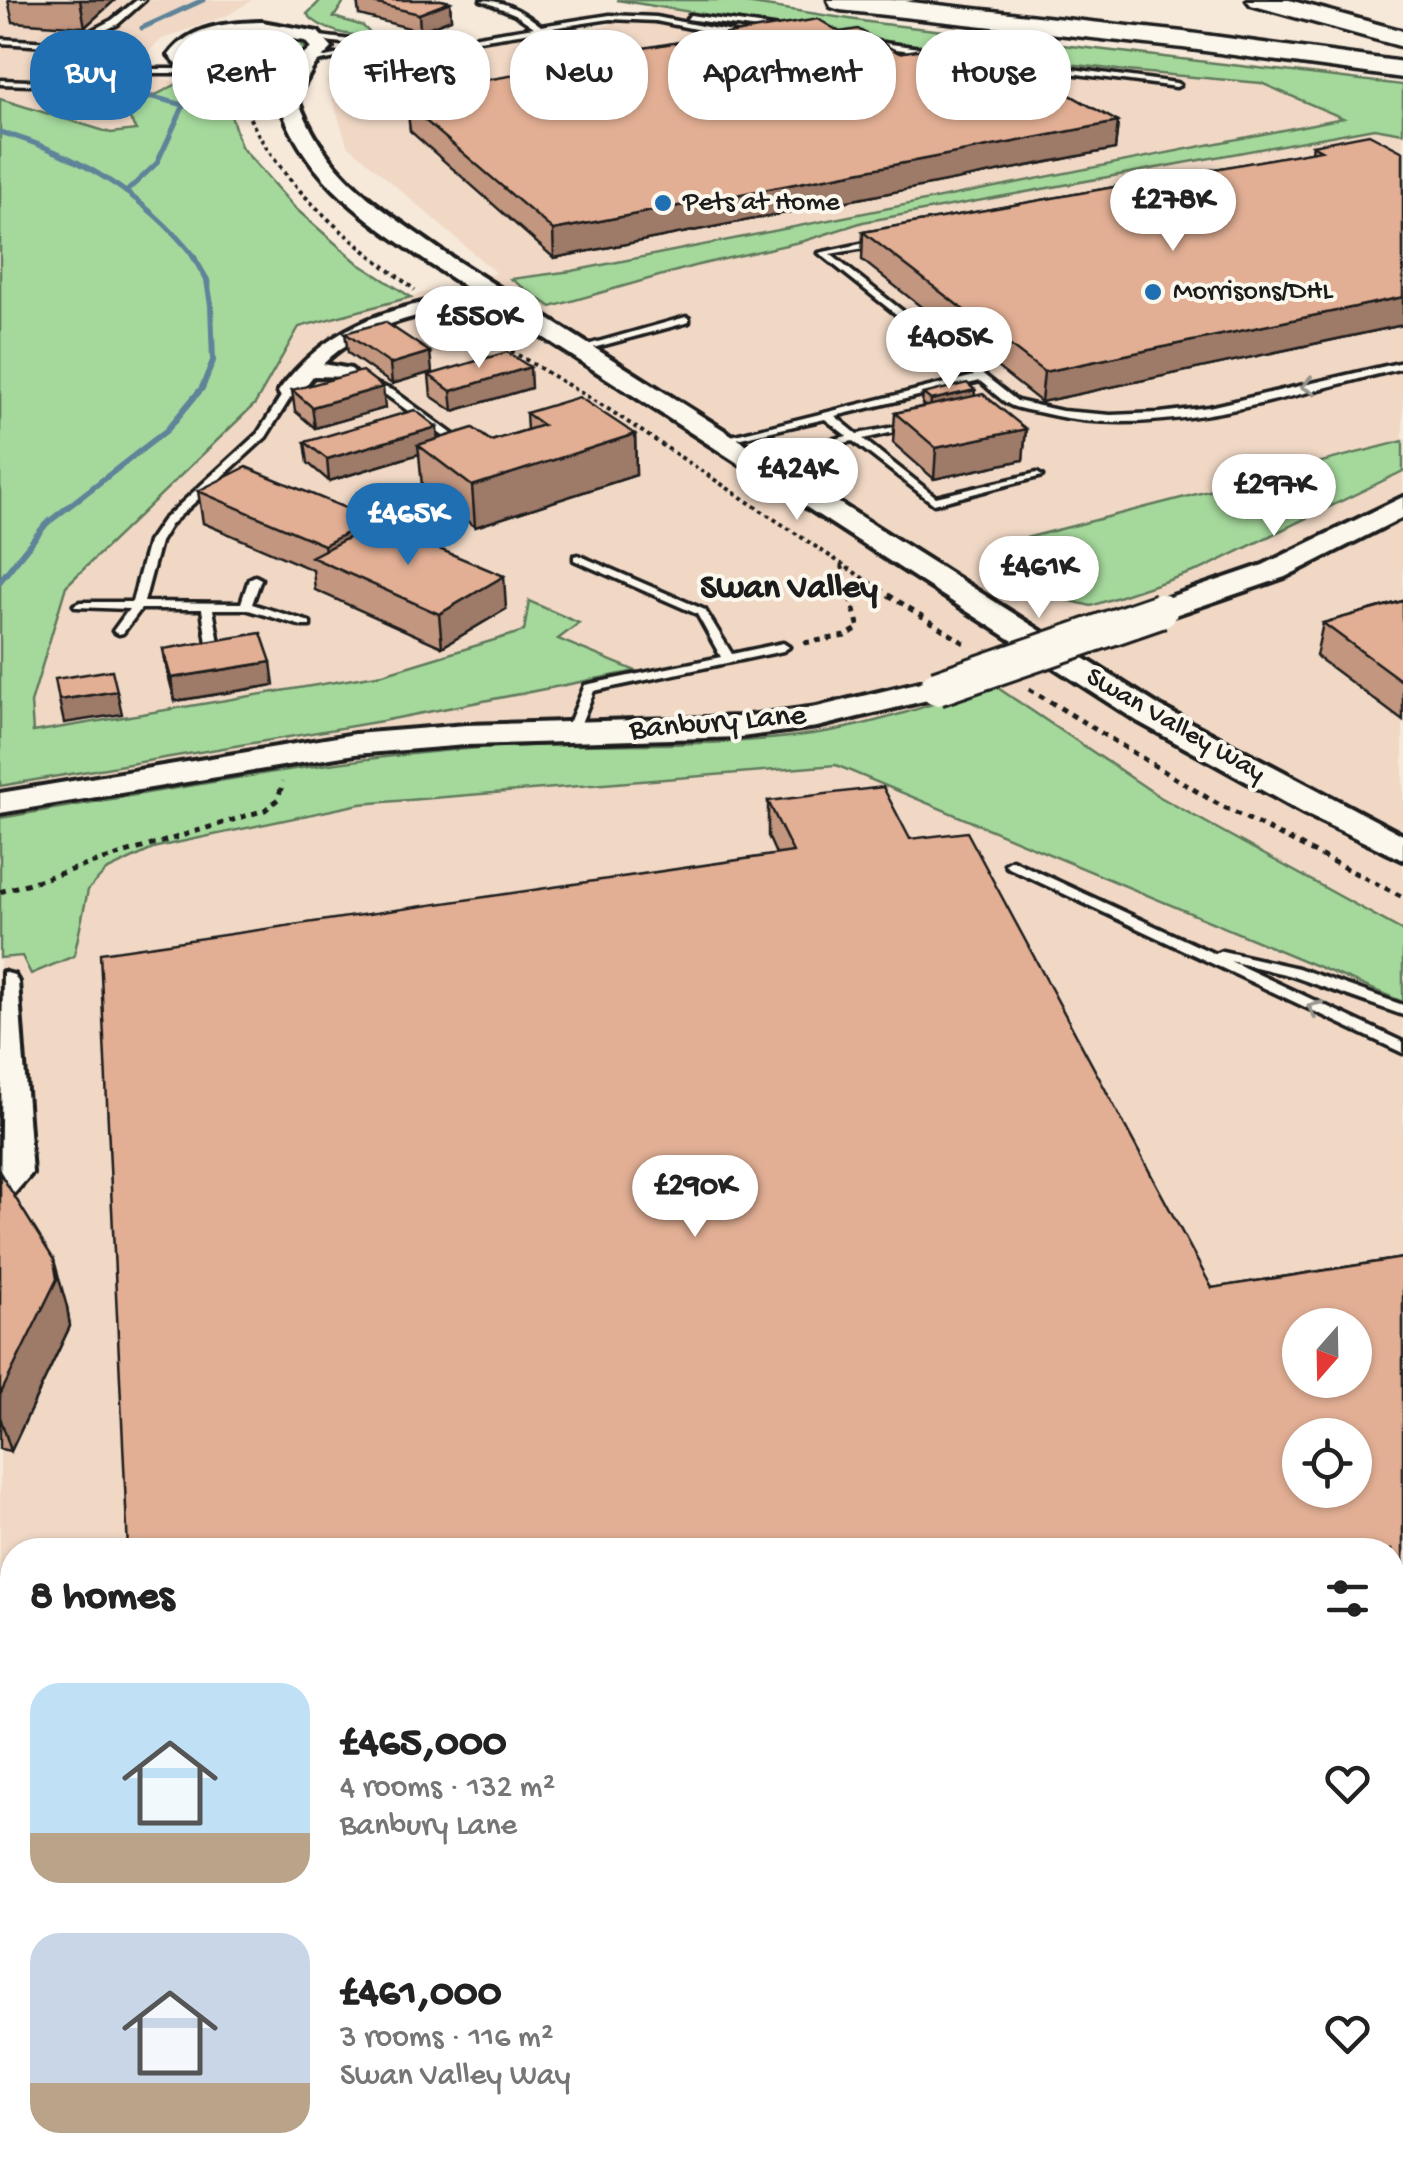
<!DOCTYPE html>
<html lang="en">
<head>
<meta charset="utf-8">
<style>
  :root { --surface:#fff; --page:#f6f6f6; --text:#222; --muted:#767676; --accent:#1f6fb2 }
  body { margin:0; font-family:"Gochi Hand",sans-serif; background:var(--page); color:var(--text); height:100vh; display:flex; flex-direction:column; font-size:38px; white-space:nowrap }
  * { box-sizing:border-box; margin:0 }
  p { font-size:32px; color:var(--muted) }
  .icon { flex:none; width:55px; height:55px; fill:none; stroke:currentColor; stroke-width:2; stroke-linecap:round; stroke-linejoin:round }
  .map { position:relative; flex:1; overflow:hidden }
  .details { position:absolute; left:0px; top:1538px; width:1405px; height:642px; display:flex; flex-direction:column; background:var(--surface); border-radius:40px 40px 0 0; box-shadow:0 2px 8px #0004 }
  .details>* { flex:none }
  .banner { position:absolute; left:30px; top:30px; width:1345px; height:90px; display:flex; gap:20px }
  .needle { width:65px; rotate:200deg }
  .controls { position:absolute; left:1282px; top:1308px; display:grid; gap:20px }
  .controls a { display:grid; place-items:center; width:90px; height:90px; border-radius:50%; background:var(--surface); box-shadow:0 2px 8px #0004; font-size:50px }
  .price { position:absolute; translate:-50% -85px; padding:0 22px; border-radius:35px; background:#fff; color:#222; font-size:32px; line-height:65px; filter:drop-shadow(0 2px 5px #0008) }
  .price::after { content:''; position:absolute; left:50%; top:60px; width:30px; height:22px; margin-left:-15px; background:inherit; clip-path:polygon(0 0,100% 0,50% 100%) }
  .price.current { background:var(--accent); color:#fff }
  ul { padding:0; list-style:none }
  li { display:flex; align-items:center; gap:30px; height:250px; padding:0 30px }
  li span { display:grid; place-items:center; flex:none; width:280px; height:200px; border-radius:30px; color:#555 }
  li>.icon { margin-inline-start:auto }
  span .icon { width:120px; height:120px; fill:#fffc; stroke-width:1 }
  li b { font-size:42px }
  h2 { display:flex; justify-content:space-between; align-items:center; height:120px; padding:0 30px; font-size:42px }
  .pill { padding:0 35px; border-radius:40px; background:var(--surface); box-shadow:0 2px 8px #0004; font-size:35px; line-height:90px }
  .pill.current { background:var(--accent); color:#fff }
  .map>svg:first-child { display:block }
  .built { fill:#f0d8c5; fill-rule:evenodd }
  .green { fill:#a5d99c; stroke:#607a5c; stroke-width:2.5 }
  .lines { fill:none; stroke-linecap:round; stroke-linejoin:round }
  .stream-far1 { stroke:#5e8398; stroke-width:5 }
  .stream { stroke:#5e8398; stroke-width:6 }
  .service-casing { stroke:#1c1c1c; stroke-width:7 }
  .minor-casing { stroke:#1c1c1c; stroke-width:8 }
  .tertiary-casing { stroke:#1c1c1c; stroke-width:8 }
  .motorway-casing { stroke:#1c1c1c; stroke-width:7 }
  .path-far2 { stroke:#1c1c1c; stroke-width:4; stroke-dasharray:4 4; stroke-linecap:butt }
  .path-far1 { stroke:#1c1c1c; stroke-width:5; stroke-dasharray:6 6; stroke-linecap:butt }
  .path { stroke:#1c1c1c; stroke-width:9; stroke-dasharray:10 10; stroke-linecap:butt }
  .service { fill:#fbf7ec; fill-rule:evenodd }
  .minor { fill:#fbf7ec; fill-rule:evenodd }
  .tertiary { fill:#fbf7ec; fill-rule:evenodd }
  .motorway { fill:#fbf7ec; fill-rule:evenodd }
  .tertiary-bridge-casing { stroke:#1c1c1c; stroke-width:40; stroke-linecap:butt }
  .tertiary-bridge { stroke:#fbf7ec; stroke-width:34 }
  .wall { fill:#c2967f; stroke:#1c1c1c; stroke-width:2.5 }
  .shaded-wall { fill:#9e7a68; stroke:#1c1c1c; stroke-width:2.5 }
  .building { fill:#e2af94; stroke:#1c1c1c; stroke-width:2.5; fill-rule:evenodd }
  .oneway { stroke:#97948e }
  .poi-dot { fill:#1f6fb2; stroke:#fbf7ec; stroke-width:4 }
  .labels { text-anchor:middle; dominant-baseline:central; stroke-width:8; stroke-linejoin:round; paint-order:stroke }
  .far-poi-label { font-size:28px; fill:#1c1c1c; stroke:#fbf7ec; text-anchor:start }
  .far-street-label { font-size:28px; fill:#1c1c1c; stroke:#fbf7ec }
  .street-label { font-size:32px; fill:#1c1c1c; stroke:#fbf7ec }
  .far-district-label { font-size:35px; font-weight:bold; fill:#1c1c1c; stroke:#fbf7ec }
</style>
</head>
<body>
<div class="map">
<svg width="1403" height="2179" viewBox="0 0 1403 2179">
  <rect width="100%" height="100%" fill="#f6e9da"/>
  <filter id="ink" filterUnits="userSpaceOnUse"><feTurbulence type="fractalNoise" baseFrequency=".01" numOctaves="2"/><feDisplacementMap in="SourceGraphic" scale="20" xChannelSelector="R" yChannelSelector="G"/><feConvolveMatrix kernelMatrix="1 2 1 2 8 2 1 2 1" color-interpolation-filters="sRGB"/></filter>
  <g filter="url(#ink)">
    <!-- built -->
    <g class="built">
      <polygon points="0,0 252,0 226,16 162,39 141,58 162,78 179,83 125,111 137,130 111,133 0,99"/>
      <path d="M734 2 875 23 1347 76 1403 89V2179H0V786L382 721 635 671 556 639 578 623 530 601 524 631 384 674 33 732 31 703 66 586 255 404 299 327 496 273 347 144 326 80 372 57 603 27 656 6ZM1300 1325H1355V1380H1300ZM1300 1435H1355V1490H1300ZM12 1550H1392V2168H12Z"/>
    </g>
    <!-- green -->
    <g class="green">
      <path d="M321 0H345L334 17 363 26 372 35C351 37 321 31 307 14Z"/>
      <polygon points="617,0 726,0 875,23 1403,85 1403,133 1374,128 863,222 804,241 694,266 551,307 511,279 572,271 1343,118 1261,83 1126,71 820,33"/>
      <path d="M270 33 299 40 306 52C281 75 221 78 194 59L192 53 205 42 219 37Z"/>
      <polygon points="179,83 201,85 225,96 241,147 295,208 359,264 411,297 299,327 255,404 66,586 31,703 33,732 383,674 524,631 529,601 579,623 558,639 636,671 382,721 0,786 0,99 111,133 136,130 125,111"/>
      <polygon points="1403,441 1403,471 1202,569 1091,606 1029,591 1002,576 983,549"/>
      <path d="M992 684 1160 797 1403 931V1002L836 765 360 804 157 847 106 871 88 890 74 956 31 974 22 956 0 958V818C155 793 310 761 467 749 588 739 711 752 831 731 886 721 939 702 992 684Z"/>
    </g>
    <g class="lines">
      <!-- stream-far1 -->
      <g class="stream-far1">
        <polyline points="142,28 203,0"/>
        <path d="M104 69C99 52 108 47 122 38"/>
        <polyline points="112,79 141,94 184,105 157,163 126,192"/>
        <path d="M0 132C76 153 146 196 195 258"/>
      </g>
      <!-- stream -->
      <polyline class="stream" points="0,581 46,524 167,430 202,388 213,361 211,305 207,280 193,256"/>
      <defs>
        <g id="service">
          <polygon points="137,0 145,0 118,24 71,47 60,59 68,76 123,69 203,69 206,73 123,73 30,85 0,84 0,80 30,81 61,77 52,59 62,47 0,43 0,39 67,43 112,20"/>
          <path d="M481 0C504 0 524 12 541 26L610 15 656 17 732 32 742 38 732 48 728 46 734 39 730 36 656 21 610 19 545 29 565 48 562 52 538 31 466 42 386 48 311 63 307 61 386 44 466 38 534 27 515 14Z"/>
          <polygon points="897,0 915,0 884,6 880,4"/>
          <polygon points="690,15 786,29 790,31 786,33 687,19"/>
          <polygon points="312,35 367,42 371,44 367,46 309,39"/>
          <polygon points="868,41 935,50 939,52 935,54 865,45"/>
          <polygon points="1042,65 1176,83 1180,85 1176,87 1039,69"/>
          <path d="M879 240 883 243 882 245 830 254 1017 401 1062 411 1111 415 1160 413 1209 407 1403 362V368C1292 394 1161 441 1047 414 1036 411 1020 410 1010 405 999 399 989 388 980 381L835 416 857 434 916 423V427L863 439 936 497 1037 473 1042 476 934 504 853 441 754 463 749 460 847 436 825 419 719 443V439L974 376 819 253Z"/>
          <polygon points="686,317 689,318 689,322 578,352 573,349"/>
          <polygon points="366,380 394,391 469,446 460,448 386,395 363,385 361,383"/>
          <polygon points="285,390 294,392 266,437 171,524 160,542 144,602 241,603 249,579 255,576 261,579 252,604 310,622 310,626 302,626 245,609 213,609 219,643 213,647 207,643 202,609 141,609 123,633 119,634 113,631 129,609 76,607 74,605 80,602 132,602 148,542 163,520 258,433"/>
          <polygon points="578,555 705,610 732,654 783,643 789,647 783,651 594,691 577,733 575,736 567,736 565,733 585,685 721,657 697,614 574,560 574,556"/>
          <polygon points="1012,860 1215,954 1222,951 1298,968 1403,1005 1403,1015 1289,975 1230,961 1403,1042 1403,1053 1007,867 1005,864"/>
          <polygon points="730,2168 778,2168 775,2176 768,2179 719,2179 722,2171"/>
          <polygon points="1285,2168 1308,2168 1312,2179 1289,2179"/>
        </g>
        <g id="minor">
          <path d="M491 287 498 289V297C439 312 367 319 323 364L351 369 355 373 351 377 313 376 297 397H281L278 392C337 312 402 309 491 287Z"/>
          <polygon points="3,972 14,975 18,982 32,1173 12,1196 0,1200"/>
          <polygon points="1403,1839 1403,1881 1392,1882 1392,1841"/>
          <polygon points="164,2168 258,2168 253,2179 159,2179"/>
        </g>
        <g id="tertiary">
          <path d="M262 22 318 32 332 48 314 66 297 97C325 177 381 208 446 254L1161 707 1403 835V860L1305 814 1137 721 430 264C362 216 304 179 277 97L289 75C250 85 196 89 169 55 191 25 227 23 262 22ZM262 34 305 41 311 48C287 74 215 81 190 55L212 39Z"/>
          <polygon points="1403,497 1403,517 1285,577 1160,620 1149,618 1145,611 1149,604 1263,565"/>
          <polygon points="937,678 948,681 953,688 948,695 817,727 741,737 466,745 355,754 0,813 0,793 355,734 466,725 741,717 817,707"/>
        </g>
        <g id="motorway">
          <polygon points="828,0 892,0 1183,32 1403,62 1403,78 1183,48 840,10 831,7"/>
          <polygon points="1247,0 1289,0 1403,31 1403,47 1251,5"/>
        </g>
      </defs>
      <!-- service casing -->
      <use href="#service" class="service-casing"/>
      <!-- minor casing -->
      <use href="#minor" class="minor-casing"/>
      <!-- tertiary casing -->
      <use href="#tertiary" class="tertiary-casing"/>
      <!-- motorway casing -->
      <use href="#motorway" class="motorway-casing"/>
      <!-- path-far2 -->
      <g class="path-far2">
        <path d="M240 96C274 183 343 234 415 290"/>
        <polyline points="463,322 608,409 872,584"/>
        <polyline points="842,566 847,584"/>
      </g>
      <!-- path-far1 -->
      <g class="path-far1">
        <polyline points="868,582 966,644"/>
        <polyline points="804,643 845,636 859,628 846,582"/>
        <polyline points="1029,689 1216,803 1403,897"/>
        <polyline points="0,892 265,810 278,799 283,782"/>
      </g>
      <!-- path -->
      <polyline class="path" points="10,2179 86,2168"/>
      <!-- service -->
      <use href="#service" class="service"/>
      <!-- minor -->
      <use href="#minor" class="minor"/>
      <!-- tertiary -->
      <use href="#tertiary" class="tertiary"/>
      <!-- motorway -->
      <use href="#motorway" class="motorway"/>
      <defs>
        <polyline id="tertiary-bridge" points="937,688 1160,611"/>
      </defs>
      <!-- tertiary-bridge casing -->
      <use href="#tertiary-bridge" class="tertiary-bridge-casing"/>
      <!-- tertiary-bridge -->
      <use href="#tertiary-bridge" class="tertiary-bridge"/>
    </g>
    <!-- wall -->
    <g class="wall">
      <polygon points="8,0 115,0 85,27 13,22"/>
      <polygon points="357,0 441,0 450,2 451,19 420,31 359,15"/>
      <polygon points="840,32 899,53 1057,86 1054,86 1118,122 1115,149 554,258 410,131 407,105 416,103 415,92 555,77 620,67 619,52"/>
      <polygon points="1312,145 1403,152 1403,325 1041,402 862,260 863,232 1311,152"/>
      <polygon points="345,333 432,372 392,384 348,353"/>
      <polygon points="429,375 531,388 453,411 431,396"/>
      <polygon points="292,390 385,408 315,428 295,411"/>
      <polygon points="975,390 974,396 1026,429 1023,460 934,479 893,443 895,413 925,406 922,404 923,394"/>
      <polygon points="526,413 635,434 636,475 475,527 422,486 419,454 329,481 308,463 305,442 438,439 491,441 527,430"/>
      <polygon points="198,491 372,525 506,609 442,647 315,590 313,570 203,523"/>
      <polygon points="1403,601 1403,721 1316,656 1323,623"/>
      <polygon points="163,649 274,685 175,701 167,671"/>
      <polygon points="768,801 910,839 1212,1288 1403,1258 1403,1706 1392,1708 1392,1550 776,854 768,836"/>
      <polygon points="0,1173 67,1307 70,1326 11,1451 0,1449"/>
      <polygon points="1313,2168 1392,2168 1403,2179 1319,2179"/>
    </g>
    <!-- shaded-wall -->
    <g class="shaded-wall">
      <polygon points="80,0 115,0 85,27"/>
      <polygon points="450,2 451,19 420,31 419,14"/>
      <polygon points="1060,60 1057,86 1018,93 1020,67"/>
      <polygon points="1118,122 1115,149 554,258 553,230"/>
      <polygon points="1403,297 1403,325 1041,402 1044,372"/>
      <polygon points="430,352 432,372 392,384 390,364"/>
      <polygon points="530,367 531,388 453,411 451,391"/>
      <polygon points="383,387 385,408 315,428 312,407"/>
      <polygon points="975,390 974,400 930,410 931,400"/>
      <polygon points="437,427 438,448 418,445 419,454 329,481 327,459"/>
      <polygon points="1026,429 1023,460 934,479 936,448"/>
      <polygon points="635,434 636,475 475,527 472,486"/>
      <polygon points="372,519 375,551 327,564 324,545"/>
      <polygon points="504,576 506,609 442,647 439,614"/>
      <polygon points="271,662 274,685 175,701 171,678"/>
      <polygon points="117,691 122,714 64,723 59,700"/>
      <polygon points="54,1260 67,1307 70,1326 11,1451 0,1417 0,1395"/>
      <polygon points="1403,1673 1403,1706 1392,1708 1392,1675"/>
    </g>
    <!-- building -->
    <g class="building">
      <polygon points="361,0 441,0 450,2 419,14"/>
      <polygon points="818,19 840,32 858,29 899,53 972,41 991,51 1032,45 1060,60 1020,67 1118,122 553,230 407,105 424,101 415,92 544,70 555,77 636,64 619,52"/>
      <polygon points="1369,134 1403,152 1403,297 1044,372 863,232 1321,150 1312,145"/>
      <polygon points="385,322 430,352 390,364 345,333"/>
      <polygon points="507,352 530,367 451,391 429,375"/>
      <polygon points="362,371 383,387 312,407 292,390"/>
      <polygon points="967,383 975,390 931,400 923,394"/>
      <polygon points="983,394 1026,429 936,448 895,413"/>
      <polygon points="579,397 635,434 472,486 418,445 473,428 491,441 543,425 526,413"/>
      <polygon points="415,410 437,427 327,459 305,442"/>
      <polygon points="246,467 372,519 324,545 198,491"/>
      <polygon points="377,523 504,576 439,614 311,557"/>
      <polygon points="1403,601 1403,682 1323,623"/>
      <polygon points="261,633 271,662 171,678 163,649"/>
      <polygon points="112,670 117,691 59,700 55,679"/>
      <path d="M883 787 910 839 967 832 1212 1288 1403 1258V1673L1392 1675V1550H128L100 953 793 852 768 801ZM1300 1325H1355V1380H1300ZM1300 1435H1355V1490H1300Z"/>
      <polygon points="0,1173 54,1260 57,1279 0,1395"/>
      <polygon points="1403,2065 1403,2179 1347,2179 1342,2168 1392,2168 1392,2068"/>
      <polygon points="870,2168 1125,2168 1130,2179 832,2179"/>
    </g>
    <!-- one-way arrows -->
    <defs><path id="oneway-chevron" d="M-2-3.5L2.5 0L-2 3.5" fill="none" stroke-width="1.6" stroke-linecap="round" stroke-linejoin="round" transform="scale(2.5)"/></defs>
    <g class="oneway">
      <use href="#oneway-chevron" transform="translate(1308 386) rotate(168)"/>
      <use href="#oneway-chevron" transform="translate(1314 1008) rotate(-155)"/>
    </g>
  </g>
  <!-- markers -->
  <g class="poi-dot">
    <circle cx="663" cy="203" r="10"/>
    <circle cx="1153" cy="292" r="10"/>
  </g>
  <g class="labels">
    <!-- far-poi labels -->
    <g class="far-poi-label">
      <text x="683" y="203">Pets at Home</text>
      <text x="1173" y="292">Morrisons/DHL</text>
    </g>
    <!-- far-street labels -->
    <g class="far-street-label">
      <text transform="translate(1175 726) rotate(30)">Swan Valley Way</text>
    </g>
    <!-- street labels -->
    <g class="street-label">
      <text transform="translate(718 724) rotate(-5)">Banbury Lane</text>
    </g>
    <!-- far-district labels -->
    <g class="far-district-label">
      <text x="789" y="589">Swan Valley</text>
    </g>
  </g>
</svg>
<div class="controls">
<a><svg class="needle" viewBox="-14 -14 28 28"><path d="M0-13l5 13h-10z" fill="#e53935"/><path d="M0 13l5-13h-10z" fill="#767676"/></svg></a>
<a><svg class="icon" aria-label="locate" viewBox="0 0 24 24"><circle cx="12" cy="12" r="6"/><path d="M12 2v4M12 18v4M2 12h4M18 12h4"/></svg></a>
</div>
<b class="price" style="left:1173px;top:254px">£278K</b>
<b class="price" style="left:479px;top:371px">£550K</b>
<b class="price" style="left:949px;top:392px">£405K</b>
<b class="price" style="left:797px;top:523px">£424K</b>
<b class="price" style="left:1274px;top:539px">£297K</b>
<b class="price current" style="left:408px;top:568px">£465K</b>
<b class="price" style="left:1039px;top:621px">£461K</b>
<b class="price" style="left:695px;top:1240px">£290K</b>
<div class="banner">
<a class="pill current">Buy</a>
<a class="pill">Rent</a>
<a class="pill">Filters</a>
<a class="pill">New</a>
<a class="pill">Apartment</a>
<a class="pill">House</a>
</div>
<section class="details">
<h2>8 homes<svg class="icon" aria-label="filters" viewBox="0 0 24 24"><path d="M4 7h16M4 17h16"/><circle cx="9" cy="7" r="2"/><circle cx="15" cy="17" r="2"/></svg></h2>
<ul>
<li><span style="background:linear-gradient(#bfe0f5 75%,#b9a48a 0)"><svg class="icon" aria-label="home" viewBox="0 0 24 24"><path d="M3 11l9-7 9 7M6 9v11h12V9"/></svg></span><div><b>£465,000</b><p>4 rooms · 132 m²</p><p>Banbury Lane</p></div><svg class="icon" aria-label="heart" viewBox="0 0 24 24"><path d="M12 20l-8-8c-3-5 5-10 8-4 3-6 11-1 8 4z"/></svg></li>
<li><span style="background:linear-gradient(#c9d6e8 75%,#b9a48a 0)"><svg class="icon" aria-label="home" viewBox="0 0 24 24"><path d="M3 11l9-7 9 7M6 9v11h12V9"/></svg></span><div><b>£461,000</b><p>3 rooms · 116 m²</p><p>Swan Valley Way</p></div><svg class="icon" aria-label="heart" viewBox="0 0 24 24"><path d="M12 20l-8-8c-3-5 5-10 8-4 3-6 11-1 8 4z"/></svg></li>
</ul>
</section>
</div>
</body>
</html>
